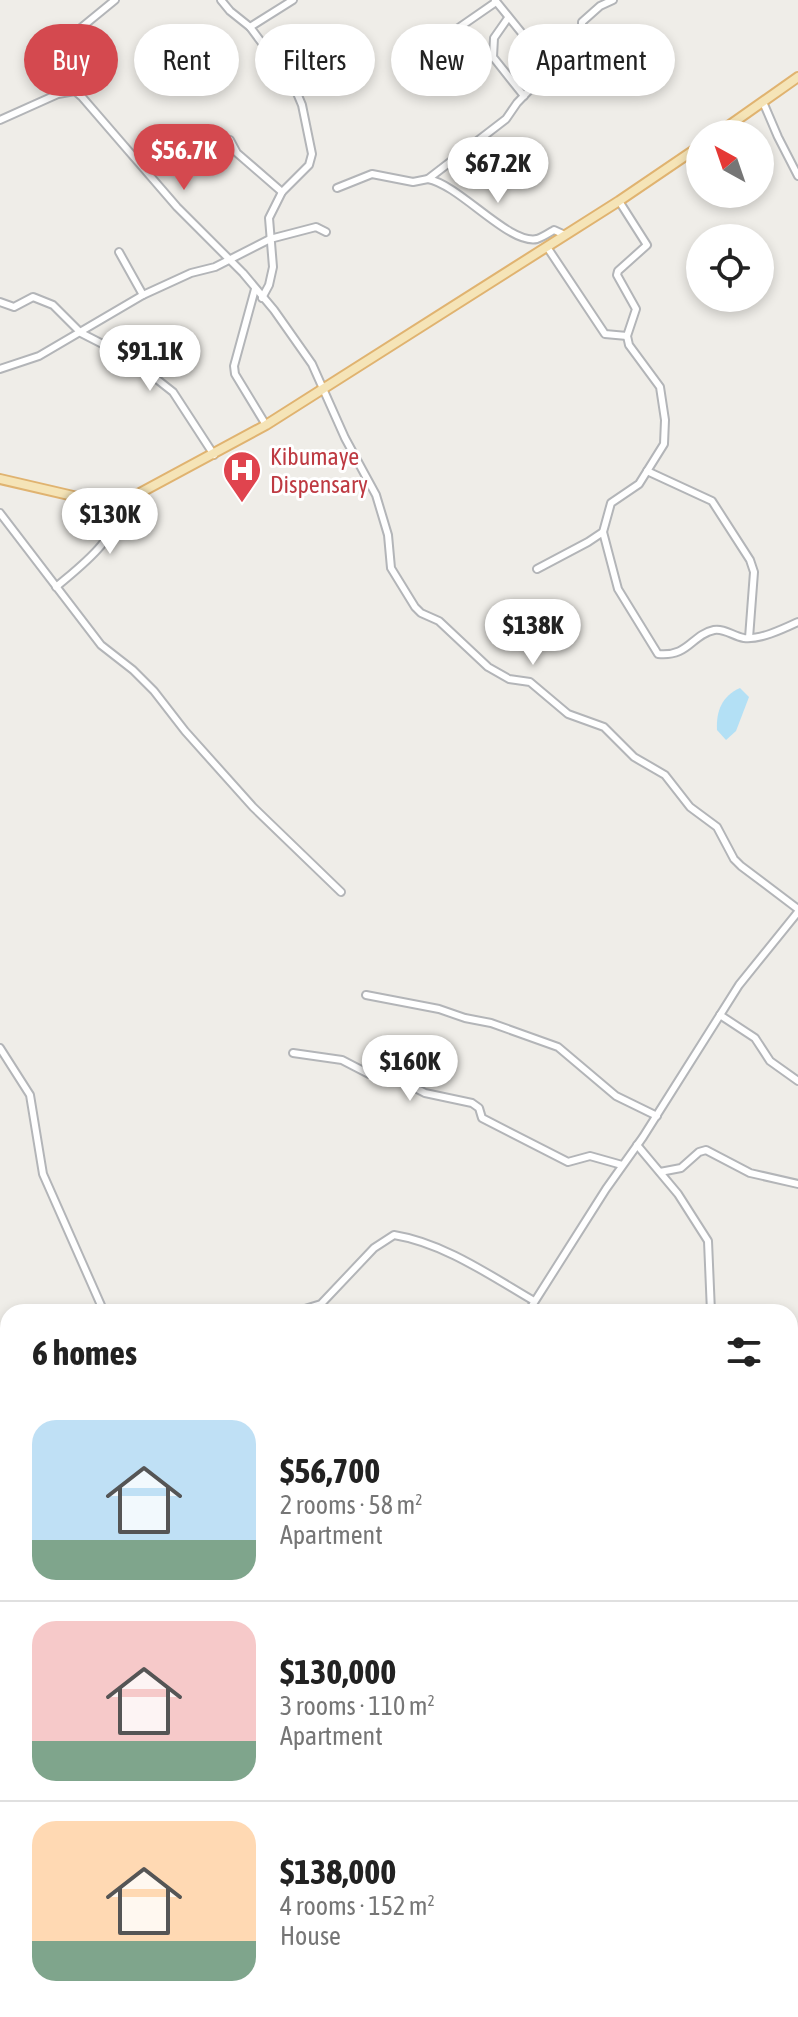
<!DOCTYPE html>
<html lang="en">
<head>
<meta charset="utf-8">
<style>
  :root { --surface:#fff; --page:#f2f2f2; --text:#222; --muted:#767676; --line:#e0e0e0; --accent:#d4494f }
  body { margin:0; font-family:"Asap Condensed",sans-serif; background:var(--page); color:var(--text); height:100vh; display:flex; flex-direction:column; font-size:30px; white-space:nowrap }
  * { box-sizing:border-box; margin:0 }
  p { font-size:26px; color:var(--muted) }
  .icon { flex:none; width:44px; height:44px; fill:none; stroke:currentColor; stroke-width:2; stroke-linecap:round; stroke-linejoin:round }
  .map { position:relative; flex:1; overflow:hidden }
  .sheet { position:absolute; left:0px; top:1304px; width:798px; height:714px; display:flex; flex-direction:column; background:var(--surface); border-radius:24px 24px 0 0; box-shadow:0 4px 12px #0003 }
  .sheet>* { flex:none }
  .hud { position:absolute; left:24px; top:24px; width:750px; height:72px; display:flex; gap:16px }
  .needle { width:52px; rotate:320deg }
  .fabs { position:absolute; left:686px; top:120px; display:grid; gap:16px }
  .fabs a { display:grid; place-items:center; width:88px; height:88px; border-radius:50%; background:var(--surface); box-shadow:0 4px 12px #0003; font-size:40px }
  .price { position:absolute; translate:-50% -68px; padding:0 18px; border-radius:28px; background:#fff; color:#222; font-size:26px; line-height:52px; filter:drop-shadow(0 2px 4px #0008) }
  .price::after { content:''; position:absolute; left:50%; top:48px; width:24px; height:18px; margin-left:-12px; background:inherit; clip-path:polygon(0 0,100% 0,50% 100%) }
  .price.on { background:var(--accent); color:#fff }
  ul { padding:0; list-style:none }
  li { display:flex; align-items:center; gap:24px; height:200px; padding:0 32px }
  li+li { border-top:2px solid var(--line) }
  li span { display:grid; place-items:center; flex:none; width:224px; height:160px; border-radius:24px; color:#555 }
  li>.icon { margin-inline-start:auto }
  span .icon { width:96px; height:96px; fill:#fffc; stroke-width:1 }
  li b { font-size:34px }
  h2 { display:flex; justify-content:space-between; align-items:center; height:96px; padding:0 32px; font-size:34px }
  .chip { padding:0 28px; border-radius:36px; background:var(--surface); box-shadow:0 4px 12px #0003; font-size:28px; line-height:72px }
  .chip.on { background:var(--accent); color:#fff }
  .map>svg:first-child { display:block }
  .water { fill:#b3e0f5 }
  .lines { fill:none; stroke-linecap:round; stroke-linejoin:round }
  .minor-casing { stroke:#b3b5b8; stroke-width:10 }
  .major-casing { stroke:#e0b370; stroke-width:12 }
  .minor { stroke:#fff; stroke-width:6 }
  .major { stroke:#f5e4b7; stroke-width:8 }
  .labels { text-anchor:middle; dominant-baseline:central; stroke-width:6; stroke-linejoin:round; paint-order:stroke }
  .health-label { font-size:24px; fill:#be3a42; stroke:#fff; text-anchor:start }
</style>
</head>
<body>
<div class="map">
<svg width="798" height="2017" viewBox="0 0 798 2017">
  <rect width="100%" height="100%" fill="#efede8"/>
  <!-- water -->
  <path class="water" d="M740 688 749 697 736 731 726 740 717 730C716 711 722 696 740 688Z"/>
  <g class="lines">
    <defs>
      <g id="minor">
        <polyline points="221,0 230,11 250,27 294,86 302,105 312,154 309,165 282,192 269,218 273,267 269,285 262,298"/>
        <polyline points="495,0 550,68"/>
        <polyline points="508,18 494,38 493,57 524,96"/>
        <polyline points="250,27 293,0"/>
        <polyline points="425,46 457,29 496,2"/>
        <polyline points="75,91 75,75 59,48 60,45 115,0"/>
        <polyline points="763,102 778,137 798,176"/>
        <polyline points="0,120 58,94 75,91 82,97 177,207 243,273 274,310 312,364 345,438 376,495 388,535 391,568 415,607 421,613 439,621 488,667 509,679 530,682 568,714 604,727 634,757 665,775 690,807 717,827 734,859 741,866 798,909"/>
        <polyline points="230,140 237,153 282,192"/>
        <path d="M428 179C460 185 509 245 537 239 543 237 549 233 554 230L565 235"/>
        <polyline points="337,188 372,174 413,182 428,179 506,119 517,103 566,52 578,43 582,36 582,22 600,6 613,0"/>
        <polyline points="547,247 605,334 627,336"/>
        <polyline points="119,252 143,295"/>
        <polyline points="255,289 234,366 235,374 266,425"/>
        <polyline points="0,302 14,307 33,297 53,305 81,333 130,358 173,392 214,455"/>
        <polyline points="0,369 39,356 143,295 191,273 215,267 270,239 316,227 326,232"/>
        <polyline points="647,471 712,501 750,560 754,572 749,638"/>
        <polyline points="0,513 101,645 133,670 154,691 185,731 253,807 341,892"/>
        <path d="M603 532 618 589 658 654C689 657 691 635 714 630 724 628 733 636 744 638 760 640 783 629 798 622"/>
        <polyline points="537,569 588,542 603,532 611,503 639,484 664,444 665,420 660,387 629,345 627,336 636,309 617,275 618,271 647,245 619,201"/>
        <path d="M56 587C83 564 118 539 120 502"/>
        <polyline points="366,995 439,1009 465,1018 491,1023 558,1047 616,1096 657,1116"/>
        <polyline points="720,1015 755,1038 770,1061 798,1081"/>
        <polyline points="0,1048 30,1095 43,1174 104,1312"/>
        <polyline points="293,1053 342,1060 369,1074 392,1076 425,1093 472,1103 479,1108 482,1118 568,1162 590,1156 622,1165"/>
        <polyline points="637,1145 678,1194 708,1241 711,1312"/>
        <polyline points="660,1172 681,1168 699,1152 706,1150 750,1173 798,1184"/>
        <path d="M295 1312 321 1304 374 1248 394 1235C444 1243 491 1276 534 1301"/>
        <polyline points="528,1312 606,1189 643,1137 739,985 798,912"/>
        <polyline points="790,1375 798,1375"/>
        <polyline points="0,1391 8,1384"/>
        <polyline points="0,1398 8,1405"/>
        <polyline points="0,1498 8,1496"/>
        <polyline points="790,1534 798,1538"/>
        <polyline points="0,1595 8,1597"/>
        <polyline points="790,1636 798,1642"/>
        <polyline points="0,1785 8,1782"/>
        <polyline points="790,1795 798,1803"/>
        <polyline points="0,1820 8,1823"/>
        <polyline points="790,1950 798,1952"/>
        <polyline points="218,2010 224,2017"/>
        <polyline points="363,2010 368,2017"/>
        <polyline points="427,2010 430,2017"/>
        <polyline points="580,2010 610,2017"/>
        <polyline points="745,2010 751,2013"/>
        <polyline points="0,2017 8,1998"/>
        <polyline points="311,2017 315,2010"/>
      </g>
      <g id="major">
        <polyline points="717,134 798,77"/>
        <polyline points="0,479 99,502 125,501 266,425 619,201 700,146"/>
      </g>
    </defs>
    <!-- minor casing -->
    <use href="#minor" class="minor-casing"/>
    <!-- major casing -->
    <use href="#major" class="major-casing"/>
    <!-- minor -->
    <use href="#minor" class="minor"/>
    <!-- major -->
    <use href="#major" class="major"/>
  </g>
  <!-- icons -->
  <defs>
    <symbol id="hospital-pin" viewBox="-11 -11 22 30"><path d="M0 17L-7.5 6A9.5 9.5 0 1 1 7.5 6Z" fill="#e0444e" stroke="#fff"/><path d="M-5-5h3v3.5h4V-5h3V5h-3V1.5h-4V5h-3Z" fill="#fff"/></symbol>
  </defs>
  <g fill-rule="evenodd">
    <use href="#hospital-pin" x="220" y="448" width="44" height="60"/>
  </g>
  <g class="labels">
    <!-- health labels -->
    <g class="health-label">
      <text x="270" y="456">Kibumaye<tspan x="270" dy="28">Dispensary</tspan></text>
    </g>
  </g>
</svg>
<div class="fabs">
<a><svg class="needle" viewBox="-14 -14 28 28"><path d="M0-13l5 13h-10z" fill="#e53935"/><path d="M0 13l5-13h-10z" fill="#767676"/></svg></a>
<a><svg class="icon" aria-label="locate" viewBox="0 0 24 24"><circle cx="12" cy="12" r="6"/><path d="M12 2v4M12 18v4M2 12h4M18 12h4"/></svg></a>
</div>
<b class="price on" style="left:184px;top:192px">$56.7K</b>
<b class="price" style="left:498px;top:205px">$67.2K</b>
<b class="price" style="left:150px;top:393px">$91.1K</b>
<b class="price" style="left:110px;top:556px">$130K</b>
<b class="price" style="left:533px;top:667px">$138K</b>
<b class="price" style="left:410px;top:1103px">$160K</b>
<div class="hud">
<a class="chip on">Buy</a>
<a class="chip">Rent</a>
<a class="chip">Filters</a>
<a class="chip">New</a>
<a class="chip">Apartment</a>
</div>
<section class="sheet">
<h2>6 homes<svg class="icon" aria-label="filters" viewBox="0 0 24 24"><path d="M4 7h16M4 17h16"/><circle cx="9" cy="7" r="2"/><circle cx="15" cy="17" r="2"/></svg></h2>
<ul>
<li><span style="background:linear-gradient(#bfe0f5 75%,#7fa58c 0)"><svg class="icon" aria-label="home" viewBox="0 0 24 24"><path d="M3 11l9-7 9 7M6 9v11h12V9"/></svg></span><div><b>$56,700</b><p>2 rooms · 58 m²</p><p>Apartment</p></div></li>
<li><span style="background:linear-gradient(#f6c9c9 75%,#7fa58c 0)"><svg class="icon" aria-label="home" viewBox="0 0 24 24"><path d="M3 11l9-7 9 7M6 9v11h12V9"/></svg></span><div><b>$130,000</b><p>3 rooms · 110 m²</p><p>Apartment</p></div></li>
<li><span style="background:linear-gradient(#ffd9b3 75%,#7fa58c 0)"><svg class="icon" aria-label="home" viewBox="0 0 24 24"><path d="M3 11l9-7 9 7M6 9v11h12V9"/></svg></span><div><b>$138,000</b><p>4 rooms · 152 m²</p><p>House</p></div></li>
</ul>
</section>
</div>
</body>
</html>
